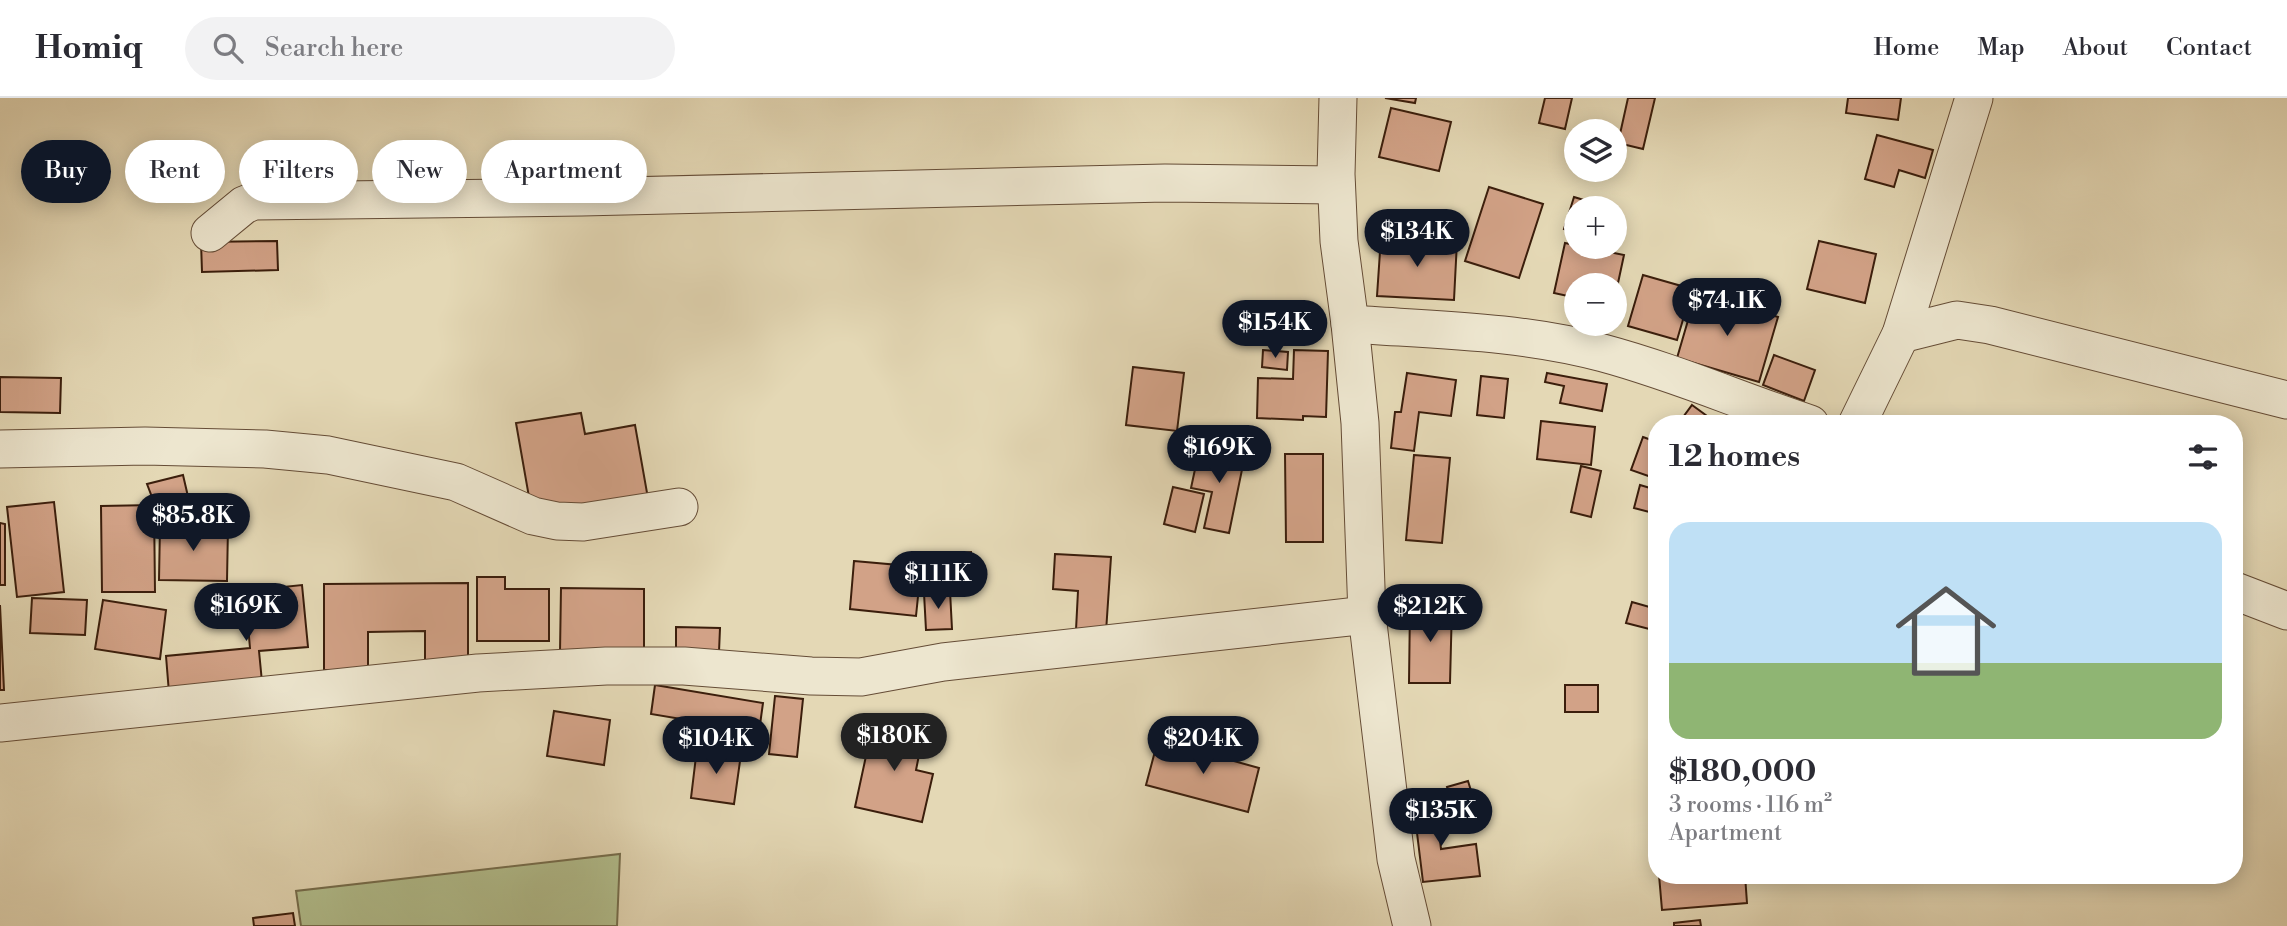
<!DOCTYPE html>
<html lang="en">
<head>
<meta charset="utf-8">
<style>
  :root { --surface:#fff; --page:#f2f2f3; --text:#2b2b33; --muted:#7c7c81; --line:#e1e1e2; --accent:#111827 }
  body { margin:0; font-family:"Libre Bodoni",serif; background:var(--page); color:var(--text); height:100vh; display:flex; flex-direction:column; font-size:26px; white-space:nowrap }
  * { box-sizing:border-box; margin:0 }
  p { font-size:23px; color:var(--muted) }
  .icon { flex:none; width:38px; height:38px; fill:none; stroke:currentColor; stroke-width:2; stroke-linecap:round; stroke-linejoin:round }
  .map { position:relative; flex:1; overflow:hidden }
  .drawer { position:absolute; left:1648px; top:317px; width:595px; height:469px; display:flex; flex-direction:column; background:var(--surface); border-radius:28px; box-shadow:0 4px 18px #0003 }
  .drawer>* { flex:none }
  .top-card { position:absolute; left:21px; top:42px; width:665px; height:63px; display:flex; gap:14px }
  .controls { position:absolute; left:1564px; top:21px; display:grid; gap:14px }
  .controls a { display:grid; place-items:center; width:63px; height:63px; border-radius:50%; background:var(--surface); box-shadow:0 4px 18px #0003; font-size:35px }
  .price { position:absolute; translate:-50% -60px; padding:0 16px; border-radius:24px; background:var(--accent); color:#fff; font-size:23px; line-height:46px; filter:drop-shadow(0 2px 4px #0008) }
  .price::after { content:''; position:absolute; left:50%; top:42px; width:21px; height:16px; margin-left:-10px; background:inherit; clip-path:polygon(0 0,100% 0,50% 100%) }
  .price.current { background:#222; color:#fff }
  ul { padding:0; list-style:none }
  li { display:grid; align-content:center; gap:14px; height:371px; padding:0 21px }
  li span { display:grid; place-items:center; height:217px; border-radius:21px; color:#555 }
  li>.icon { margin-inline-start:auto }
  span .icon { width:126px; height:126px; fill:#fffc; stroke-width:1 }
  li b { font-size:30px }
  h2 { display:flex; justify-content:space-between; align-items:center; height:84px; padding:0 21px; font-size:30px }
  .tag { padding:0 24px; border-radius:32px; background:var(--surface); box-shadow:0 4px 18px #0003; font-size:24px; line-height:63px }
  .tag.current { background:var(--accent); color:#fff }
  header { display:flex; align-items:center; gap:42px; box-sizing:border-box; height:98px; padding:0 35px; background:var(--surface); border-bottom:2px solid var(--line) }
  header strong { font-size:33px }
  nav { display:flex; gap:38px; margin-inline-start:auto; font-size:24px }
  .search { width:490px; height:63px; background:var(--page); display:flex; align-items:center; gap:18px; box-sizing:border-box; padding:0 24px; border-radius:38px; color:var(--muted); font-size:26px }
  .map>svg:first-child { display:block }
  .green { fill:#b2bf8e; stroke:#766e4d; stroke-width:2 }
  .building { fill:#d2a287; stroke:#3b1e0c; stroke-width:2 }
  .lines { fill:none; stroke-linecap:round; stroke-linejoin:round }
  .minor-casing { stroke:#654c36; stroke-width:39 }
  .minor { stroke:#ede6cf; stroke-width:37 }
</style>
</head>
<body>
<header>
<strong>Homiq</strong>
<div class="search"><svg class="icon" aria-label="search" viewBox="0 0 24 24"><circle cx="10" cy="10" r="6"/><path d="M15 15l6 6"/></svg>Search here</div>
<nav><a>Home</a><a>Map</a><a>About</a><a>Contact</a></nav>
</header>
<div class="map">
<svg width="2287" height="828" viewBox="0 0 2287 828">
  <rect width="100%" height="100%" fill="#e4d8b5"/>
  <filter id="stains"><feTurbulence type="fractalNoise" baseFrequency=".00286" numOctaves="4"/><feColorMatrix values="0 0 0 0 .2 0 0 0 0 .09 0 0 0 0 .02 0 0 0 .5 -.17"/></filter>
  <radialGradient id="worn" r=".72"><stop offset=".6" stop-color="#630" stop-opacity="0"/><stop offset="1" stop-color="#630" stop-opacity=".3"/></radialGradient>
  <!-- green -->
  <polygon class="green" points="620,756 617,828 301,828 296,793"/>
  <!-- building -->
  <g class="building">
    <polygon points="1385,0 1416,0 1415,5"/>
    <polygon points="1545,0 1572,0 1565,31 1539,25"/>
    <polygon points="1628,0 1655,0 1643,51 1618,45"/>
    <polygon points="1848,0 1901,0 1898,22 1846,15"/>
    <polygon points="1391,10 1451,24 1439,73 1379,59"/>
    <polygon points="1877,37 1933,52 1925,80 1899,72 1894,89 1865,81"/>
    <polygon points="1489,89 1543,106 1519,180 1465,163"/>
    <polygon points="1574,99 1610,110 1577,110 1577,135 1564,131"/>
    <polygon points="1381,139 1457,143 1454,202 1377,198"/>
    <polygon points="277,143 278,172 202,174 201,144"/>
    <polygon points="1819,143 1876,156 1865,205 1807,191"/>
    <polygon points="1565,145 1624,157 1615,199 1615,187 1577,187 1577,200 1554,195"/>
    <polygon points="1643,177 1692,191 1677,242 1628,228"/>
    <polygon points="1696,195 1778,219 1759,284 1677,260"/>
    <polygon points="1263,252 1288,254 1287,272 1262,269"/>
    <polygon points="1294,252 1328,253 1326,319 1303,318 1303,322 1257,320 1258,280 1293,281"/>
    <polygon points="1774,257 1815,272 1804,303 1763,287"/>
    <polygon points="1133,269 1184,275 1177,333 1126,327"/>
    <polygon points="1407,275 1456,282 1451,318 1419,314 1414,353 1391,350 1395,314 1401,314"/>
    <polygon points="1547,275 1607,286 1602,313 1560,305 1564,288 1545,284"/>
    <polygon points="1481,278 1508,281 1504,320 1477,317"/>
    <polygon points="0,279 61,280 60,315 0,314"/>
    <polygon points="1692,307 1718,326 1678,326"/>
    <polygon points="581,315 585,336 635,327 649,406 532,416 516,325"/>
    <polygon points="1541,323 1595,329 1591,367 1537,361"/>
    <polygon points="1643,339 1657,344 1657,381 1631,372"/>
    <polygon points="1200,348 1245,357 1229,435 1204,430 1212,394 1191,390"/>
    <polygon points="1285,356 1323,356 1323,444 1286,444"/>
    <polygon points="1414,357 1450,360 1442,445 1406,442"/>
    <polygon points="1581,368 1601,373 1591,419 1571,414"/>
    <polygon points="183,377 193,420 160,420 147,386"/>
    <polygon points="1640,387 1657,392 1657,416 1634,410"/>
    <polygon points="1173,389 1204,396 1195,434 1164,426"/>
    <polygon points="54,404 64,494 17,499 7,409"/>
    <polygon points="154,407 155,494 102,494 101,408"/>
    <polygon points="0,425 5,426 5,487 0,487"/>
    <polygon points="160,427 228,428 227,483 159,482"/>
    <polygon points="971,454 973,477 945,480 943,456"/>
    <polygon points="1055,456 1111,459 1106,534 1076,532 1078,493 1053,491"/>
    <polygon points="854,463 921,469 916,518 850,511"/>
    <polygon points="477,479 505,479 505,491 549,491 549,543 477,543"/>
    <polygon points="468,485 468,566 425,567 425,533 368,534 368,572 324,572 324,486"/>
    <polygon points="302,487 308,549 259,553 262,584 169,595 166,558 250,550 245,493"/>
    <polygon points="561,490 644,491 644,555 560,554"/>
    <polygon points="950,493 952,531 926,532 924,495"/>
    <polygon points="1657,494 1657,533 1626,525 1632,504 1653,510"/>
    <polygon points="32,500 87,502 85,537 30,535"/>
    <polygon points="103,502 166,512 160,561 95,551"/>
    <polygon points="0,507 4,592 0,592"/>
    <polygon points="1410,507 1452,507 1450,585 1409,585"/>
    <polygon points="676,529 720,530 719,554 676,553"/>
    <polygon points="655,587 763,605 759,634 651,616"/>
    <rect x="1565" y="587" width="33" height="27"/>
    <polygon points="775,598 803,601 797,659 769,656"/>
    <polygon points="554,613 610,622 604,667 547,658"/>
    <polygon points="874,621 924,632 916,672 933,676 922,724 855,709"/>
    <polygon points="1158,642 1259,670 1248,714 1146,687"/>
    <polygon points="697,650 741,656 734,706 691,700"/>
    <polygon points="1468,683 1481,725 1459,731 1447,689"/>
    <polygon points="1435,699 1441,751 1476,746 1480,778 1423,784 1413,702"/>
    <polygon points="1659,777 1745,777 1747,805 1662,812"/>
    <polygon points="293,815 295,828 254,828 253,820"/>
    <polygon points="1700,822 1701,828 1674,828 1674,825"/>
  </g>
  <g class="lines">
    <defs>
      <g id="minor">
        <polyline points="1338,0 1336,76 1339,143 1350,226 1360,325 1367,517 1396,761 1412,828"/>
        <polyline points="210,135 244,107 254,103 582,99 1165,85 1336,87"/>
        <path d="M1350 226C1435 232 1522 233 1603 255 1674 274 1740 303 1810 326"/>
        <polyline points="1901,236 1957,222 1990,227 2287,302"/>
        <polyline points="1857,326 1901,236 1974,0"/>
        <polyline points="0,351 145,348 265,351 328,357 456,384 533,418 557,423 583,424 679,409"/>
        <polyline points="2235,493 2287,513"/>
        <polyline points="0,625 478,575 606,568 684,568 811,578 861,579 943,564 1367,517"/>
      </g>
    </defs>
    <!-- minor casing -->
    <use href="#minor" class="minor-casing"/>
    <!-- minor -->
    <use href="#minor" class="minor"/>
  </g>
  <rect width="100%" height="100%" filter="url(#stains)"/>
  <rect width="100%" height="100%" fill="url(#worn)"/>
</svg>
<div class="controls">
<a><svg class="icon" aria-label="layers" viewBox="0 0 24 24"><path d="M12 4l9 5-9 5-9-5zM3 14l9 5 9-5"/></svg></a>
<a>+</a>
<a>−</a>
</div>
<b class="price" style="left:1417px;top:171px">$134K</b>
<b class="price" style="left:1727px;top:240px">$74.1K</b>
<b class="price" style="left:1275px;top:262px">$154K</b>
<b class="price" style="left:1219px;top:387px">$169K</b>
<b class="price" style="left:193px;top:455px">$85.8K</b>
<b class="price" style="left:938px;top:513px">$111K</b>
<b class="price" style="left:246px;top:545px">$169K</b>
<b class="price" style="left:1430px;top:546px">$212K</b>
<b class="price current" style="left:894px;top:675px">$180K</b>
<b class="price" style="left:716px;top:678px">$104K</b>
<b class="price" style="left:1203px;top:678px">$204K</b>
<b class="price" style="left:1441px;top:750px">$135K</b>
<div class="top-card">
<a class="tag current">Buy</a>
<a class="tag">Rent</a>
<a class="tag">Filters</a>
<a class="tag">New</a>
<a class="tag">Apartment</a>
</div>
<section class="drawer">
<h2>12 homes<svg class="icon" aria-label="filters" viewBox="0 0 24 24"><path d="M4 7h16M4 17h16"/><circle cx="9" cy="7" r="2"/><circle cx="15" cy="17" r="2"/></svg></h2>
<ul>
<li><span style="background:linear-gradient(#bfe0f5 65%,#8fb573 0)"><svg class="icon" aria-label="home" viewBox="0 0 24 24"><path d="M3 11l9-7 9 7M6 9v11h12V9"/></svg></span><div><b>$180,000</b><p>3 rooms · 116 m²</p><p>Apartment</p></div></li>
</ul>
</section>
</div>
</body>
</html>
